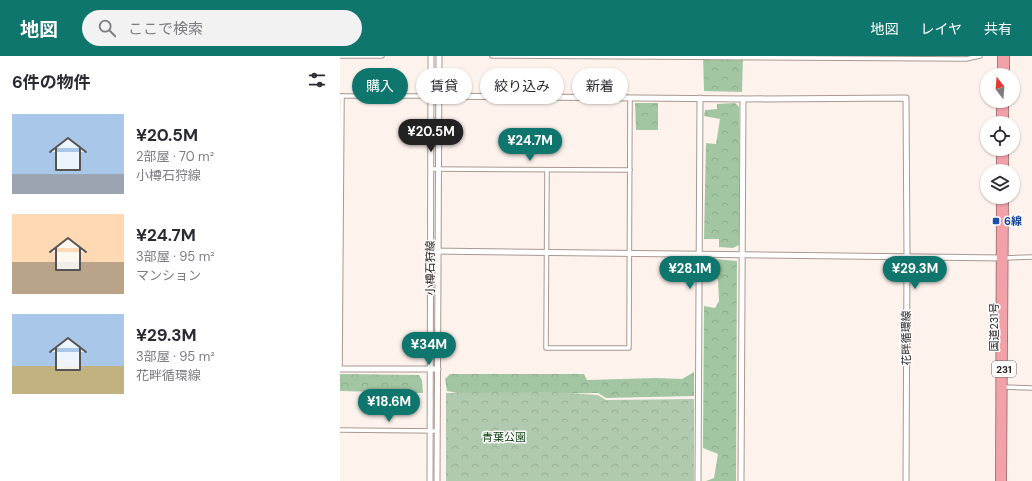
<!DOCTYPE html>
<html lang="ja">
<head>
<meta charset="utf-8">
<style>
  :root { --surface:#fff; --page:#f2f2f3; --text:#2b2b33; --muted:#7c7c81; --accent:#0f766e }
  body { margin:0; font-family:"DM Sans","Noto Sans JP",sans-serif; background:var(--page); color:var(--text); height:100vh; display:flex; flex-direction:column; font-size:15px; white-space:nowrap }
  * { box-sizing:border-box; margin:0 }
  p { font-size:13px; color:var(--muted) }
  .icon { flex:none; width:22px; height:22px; fill:none; stroke:currentColor; stroke-width:2; stroke-linecap:round; stroke-linejoin:round }
  .map { position:relative; flex:1; overflow:hidden }
  .drawer { display:flex; flex-direction:column; background:var(--surface); width:340px }
  .drawer>* { flex:none }
  .hud { position:absolute; left:12px; top:12px; width:380px; height:36px; display:flex; gap:8px }
  .needle { width:26px; rotate:344deg }
  .buttons { position:absolute; left:640px; top:12px; display:grid; gap:8px }
  .buttons a { display:grid; place-items:center; width:40px; height:40px; border-radius:50%; background:var(--surface); box-shadow:0 1px 3px #0004; font-size:20px }
  .price { position:absolute; translate:-50% -34px; padding:0 9px; border-radius:14px; background:var(--accent); color:#fff; font-size:13px; line-height:26px; filter:drop-shadow(0 1px 2px #0008) }
  .price::after { content:''; position:absolute; left:50%; top:24px; width:12px; height:9px; margin-left:-6px; background:inherit; clip-path:polygon(0 0,100% 0,50% 100%) }
  .price.on { background:#222; color:#fff }
  ul { padding:0; list-style:none }
  li { display:flex; align-items:center; gap:12px; height:100px; padding:0 12px }
  li span { display:grid; place-items:center; flex:none; width:112px; height:80px; border-radius:0px; color:#555 }
  li>.icon { margin-inline-start:auto }
  span .icon { width:48px; height:48px; fill:#fffc; stroke-width:1 }
  li b { font-size:17px }
  h2 { display:flex; justify-content:space-between; align-items:center; height:48px; padding:0 12px; font-size:17px }
  .tag { padding:0 14px; border-radius:18px; background:var(--surface); box-shadow:0 1px 3px #0004; font-size:14px; line-height:36px }
  .tag.on { background:var(--accent); color:#fff }
  header { display:flex; align-items:center; gap:24px; box-sizing:border-box; height:56px; padding:0 20px; background:var(--accent); color:#fff }
  header strong { font-size:19px }
  nav { display:flex; gap:22px; margin-inline-start:auto; font-size:14px }
  .search { width:280px; height:36px; background:var(--page); display:flex; align-items:center; gap:10px; box-sizing:border-box; padding:0 14px; border-radius:22px; color:var(--muted); font-size:15px }
  main { display:flex; flex:1; min-height:0 }
  .map>svg:first-child { display:block }
  .forest { fill:url(#forest-crowns) }
  .park { fill:url(#park-crowns) }
  .lines { fill:none; stroke-linecap:round; stroke-linejoin:round }
  .street-casing { stroke:#aa9891; stroke-width:5.5 }
  .secondary-casing { stroke:#aa9891; stroke-width:7 }
  .highway-casing { stroke:#ac7579; stroke-width:8 }
  .street { stroke:#fff; stroke-width:3.5 }
  .secondary { stroke:#fff; stroke-width:5 }
  .highway { stroke:#f2a1a9; stroke-width:6 }
  .transit-dot { fill:#1a4fb4; stroke:#fff; stroke-width:1.5 }
  .labels { text-anchor:middle; dominant-baseline:central; stroke-width:3; stroke-linejoin:round; paint-order:stroke }
  .shield { fill:#fff; stroke:#696463; stroke-width:1 }
  .shield-label { font-size:10px; font-weight:bold; fill:#292220 }
  .transit-label { font-size:11px; font-weight:bold; fill:#164399; stroke:#fff; text-anchor:start }
  .street-label { font-size:11px; fill:#292220; stroke:#fff }
  .park-label { font-size:11px; fill:#0b3e0f; stroke:#fff }
</style>
</head>
<body>
<header>
<strong>地図</strong>
<div class="search"><svg class="icon" aria-label="search" viewBox="0 0 24 24"><circle cx="10" cy="10" r="6"/><path d="M15 15l6 6"/></svg>ここで検索</div>
<nav><a>地図</a><a>レイヤ</a><a>共有</a></nav>
</header>
<main>
<section class="drawer">
<h2>6件の物件<svg class="icon" aria-label="filters" viewBox="0 0 24 24"><path d="M4 7h16M4 17h16"/><circle cx="9" cy="7" r="2"/><circle cx="15" cy="17" r="2"/></svg></h2>
<ul>
<li><span style="background:linear-gradient(#a9c7e8 75%,#9aa5b1 0)"><svg class="icon" aria-label="home" viewBox="0 0 24 24"><path d="M3 11l9-7 9 7M6 9v11h12V9"/></svg></span><div><b>¥20.5M</b><p>2部屋 · 70 m²</p><p>小樽石狩線</p></div></li>
<li><span style="background:linear-gradient(#ffd9b3 60%,#b9a48a 0)"><svg class="icon" aria-label="home" viewBox="0 0 24 24"><path d="M3 11l9-7 9 7M6 9v11h12V9"/></svg></span><div><b>¥24.7M</b><p>3部屋 · 95 m²</p><p>マンション</p></div></li>
<li><span style="background:linear-gradient(#a9c7e8 65%,#c2b280 0)"><svg class="icon" aria-label="home" viewBox="0 0 24 24"><path d="M3 11l9-7 9 7M6 9v11h12V9"/></svg></span><div><b>¥29.3M</b><p>3部屋 · 95 m²</p><p>花畔循環線</p></div></li>
</ul>
</section>
<div class="map">
<svg width="692" height="425" viewBox="0 0 692 425">
  <defs>
    <pattern id="forest-crowns" width="20" height="18" patternUnits="userSpaceOnUse"><rect width="20" height="18" fill="#a3c6a2"/><path d="M2 6a3 3 0 1 1 6 0M12 15a3 3 0 1 1 6 0" fill="none" stroke="#8caa8b"/></pattern>
    <pattern id="park-crowns" width="20" height="18" patternUnits="userSpaceOnUse"><rect width="20" height="18" fill="#afcaae"/><path d="M2 6a3 3 0 1 1 6 0M12 15a3 3 0 1 1 6 0" fill="none" stroke="#97ad95"/></pattern>
  </defs>
  <rect width="100%" height="100%" fill="#fef2ed"/>
  <!-- forest -->
  <g class="forest">
    <polygon points="363,0 403,0 402,36 364,35"/>
    <polygon points="295,47 318,47 318,74 296,74"/>
    <polygon points="395,47 399,51 399,189 393,192 379,191 379,183 364,183 366,87 376,88 380,63 364,60 365,54 377,53 377,48"/>
    <polygon points="374,203 397,205 396,425 366,425 374,422 378,398 363,392 364,250 375,252 379,245 378,223 364,224 364,208"/>
    <polygon points="354,316 354,340 266,342 258,337 129,339 107,335 105,323 110,318 244,318 247,324 315,322 342,323"/>
    <polygon points="0,318 79,319 82,324 83,337 0,335"/>
  </g>
  <!-- park -->
  <polygon class="park" points="210,336 258,339 266,344 354,343 354,425 106,425 106,337"/>
  <g class="lines">
    <defs>
      <g id="street">
        <polyline points="0,0 42,0"/>
        <polyline points="152,0 626,3 640,0"/>
        <polyline points="1,40 92,40"/>
        <polyline points="91,113 290,114"/>
        <polyline points="207,114 206,292 289,292 290,42"/>
        <polyline points="665,202 692,201"/>
        <polyline points="0,313 2,40"/>
        <polyline points="663,331 692,332"/>
        <polyline points="0,374 97,375"/>
      </g>
      <g id="secondary">
        <polyline points="92,40 403,43 566,42 567,200 566,425"/>
        <polyline points="90,195 663,202"/>
        <polyline points="0,313 98,313"/>
        <polyline points="90,425 91,0"/>
        <polyline points="97,425 99,0"/>
        <polyline points="358,425 360,42"/>
        <polyline points="401,425 403,43"/>
      </g>
      <g id="highway">
        <polyline points="661,19 661,0"/>
        <polyline points="666,19 666,0"/>
        <polyline points="660,67 660,45"/>
        <polyline points="665,67 665,45"/>
        <polyline points="660,115 660,93"/>
        <polyline points="665,115 665,93"/>
        <polyline points="659,425 660,141"/>
        <polyline points="663,425 665,141"/>
      </g>
    </defs>
    <!-- street casing -->
    <use href="#street" class="street-casing"/>
    <!-- secondary casing -->
    <use href="#secondary" class="secondary-casing"/>
    <!-- highway casing -->
    <use href="#highway" class="highway-casing"/>
    <!-- street -->
    <use href="#street" class="street"/>
    <!-- secondary -->
    <use href="#secondary" class="secondary"/>
    <!-- highway -->
    <use href="#highway" class="highway"/>
  </g>
  <!-- markers -->
  <rect class="transit-dot" x="652" y="161" width="8" height="8" rx="2"/>
  <g class="labels">
    <!-- shield labels -->
    <rect class="shield" x="652" y="305" width="24" height="16" rx="3"/>
    <g class="shield-label">
      <text x="664" y="313">231</text>
    </g>
    <!-- transit labels -->
    <g class="transit-label">
      <text x="664" y="165">6線</text>
    </g>
    <!-- street labels -->
    <g class="street-label">
      <text transform="translate(90 212) rotate(-90)">小樽石狩線</text>
      <text transform="translate(654 271) rotate(-90)">国道231号</text>
      <text transform="translate(566 282) rotate(-90)">花畔循環線</text>
    </g>
    <!-- park labels -->
    <g class="park-label">
      <text x="164" y="381">青葉公園</text>
    </g>
  </g>
</svg>
<div class="buttons">
<a><svg class="needle" viewBox="-14 -14 28 28"><path d="M0-13l5 13h-10z" fill="#e53935"/><path d="M0 13l5-13h-10z" fill="#7c7c81"/></svg></a>
<a><svg class="icon" aria-label="locate" viewBox="0 0 24 24"><circle cx="12" cy="12" r="6"/><path d="M12 2v4M12 18v4M2 12h4M18 12h4"/></svg></a>
<a><svg class="icon" aria-label="layers" viewBox="0 0 24 24"><path d="M12 4l9 5-9 5-9-5zM3 14l9 5 9-5"/></svg></a>
</div>
<b class="price on" style="left:91px;top:97px">¥20.5M</b>
<b class="price" style="left:190px;top:106px">¥24.7M</b>
<b class="price" style="left:350px;top:234px">¥28.1M</b>
<b class="price" style="left:575px;top:234px">¥29.3M</b>
<b class="price" style="left:89px;top:310px">¥34M</b>
<b class="price" style="left:49px;top:367px">¥18.6M</b>
<div class="hud">
<a class="tag on">購入</a>
<a class="tag">賃貸</a>
<a class="tag">絞り込み</a>
<a class="tag">新着</a>
</div>
</div>
</main>
</body>
</html>
